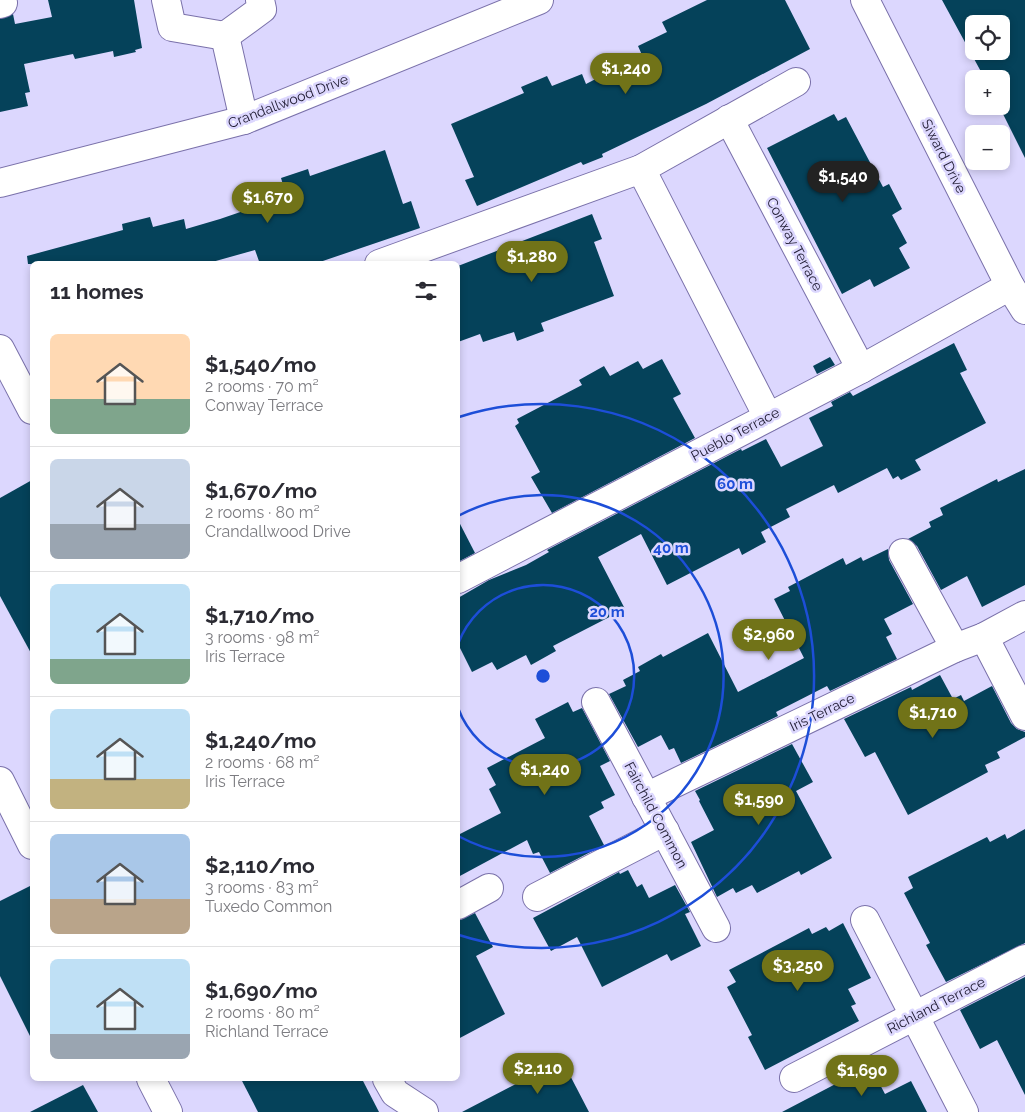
<!DOCTYPE html>
<html lang="en">
<head>
<meta charset="utf-8">
<style>
  :root { --surface:#fff; --page:#f7f7f7; --text:#2b2b33; --muted:#7c7c81; --line:#e1e1e2; --accent:#717318 }
  body { margin:0; font-family:Raleway,sans-serif; background:var(--page); color:var(--text); height:100vh; display:flex; flex-direction:column; font-size:19px; white-space:nowrap }
  * { box-sizing:border-box; margin:0 }
  p { font-size:16px; color:var(--muted) }
  .icon { flex:none; width:28px; height:28px; fill:none; stroke:currentColor; stroke-width:2; stroke-linecap:round; stroke-linejoin:round }
  .map { position:relative; flex:1; overflow:hidden }
  .details { position:absolute; left:30px; top:261px; width:430px; height:820px; display:flex; flex-direction:column; background:var(--surface); border-radius:8px; box-shadow:0 2px 8px #0003 }
  .details>* { flex:none }
  .controls { position:absolute; left:965px; top:15px; display:grid; gap:10px }
  .controls a { display:grid; place-items:center; width:45px; height:45px; border-radius:8px; background:var(--surface); box-shadow:0 2px 8px #0003; font-size:25px }
  .price { position:absolute; translate:-50% -42px; padding:0 11px; border-radius:18px; background:var(--accent); color:#fff; font-size:16px; line-height:32px; filter:drop-shadow(0 1px 2px #0008) }
  .price::after { content:''; position:absolute; left:50%; top:30px; width:15px; height:11px; margin-left:-8px; background:inherit; clip-path:polygon(0 0,100% 0,50% 100%) }
  .price.active { background:#222; color:#fff }
  ul { padding:0; list-style:none }
  li { display:flex; align-items:center; gap:15px; height:125px; padding:0 20px }
  li+li { border-top:1px solid var(--line) }
  li span { display:grid; place-items:center; flex:none; width:140px; height:100px; border-radius:8px; color:#555 }
  li>.icon { margin-inline-start:auto }
  span .icon { width:60px; height:60px; fill:#fffc; stroke-width:1 }
  li b { font-size:21px }
  h2 { display:flex; justify-content:space-between; align-items:center; height:60px; padding:0 20px; font-size:21px }
  .map>svg:first-child { display:block }
  .building { fill:#05425a; fill-rule:evenodd }
  .lines { fill:none; stroke-linecap:round; stroke-linejoin:round }
  .street-casing { stroke:#7a71aa; stroke-width:30 }
  .street { stroke:#fff; stroke-width:28 }
  .ring { fill:none; stroke:#1d4ed8; stroke-width:2.5 }
  .labels { text-anchor:middle; dominant-baseline:central; stroke-width:5; stroke-linejoin:round; paint-order:stroke }
  .street-label { font-size:14px; fill:#1e1a31; stroke:#dcd7fe }
  .centre { fill:#1d4ed8; stroke:#dcd7fe; stroke-width:2.5 }
  .ring-label { font-size:15px; text-anchor:middle; font-weight:bold; fill:#1d4ed8; stroke:#dcd7fe; stroke-width:5; stroke-linejoin:round; paint-order:stroke }
</style>
</head>
<body>
<div class="map">
<svg width="1025" height="1112" viewBox="0 0 1025 1112">
  <rect width="100%" height="100%" fill="#dcd7fe"/>
  <!-- building -->
  <g class="building">
    <polygon points="48,0 134,0 142,48 135,50 136,52 114,57 113,51 75,59 73,54 24,64 30,92 25,93 28,106 0,112 0,19 13,14 15,24 52,17"/>
    <polygon points="707,0 785,0 810,49 706,104 602,154 603,157 583,165 581,162 477,206 465,180 474,177 451,124 524,93 521,87 547,76 552,86 582,74 586,84 642,55 638,46 667,32 662,22"/>
    <path d="M942 0H1025V158L999 106H1001V79H985ZM974 24H1001V51H974Z"/>
    <polygon points="834,114 838,121 846,117 883,187 889,184 902,209 892,215 907,243 899,248 910,268 874,287 870,279 842,294 767,148"/>
    <polygon points="385,150 403,204 411,201 420,228 314,264 260,264 255,250 205,264 28,264 27,256 123,230 122,224 150,217 153,227 184,219 186,229 220,219 255,207 253,198 284,188 281,178 308,169 310,176"/>
    <polygon points="592,214 602,239 594,242 614,296 541,323 544,331 517,341 514,332 483,342 480,334 458,342 458,266"/>
    <polygon points="954,343 967,370 960,373 986,423 915,460 921,470 901,480 898,476 893,479 887,468 838,493 834,485 786,509 790,517 761,532 766,542 742,555 739,548 667,585 641,534 598,557 625,609 553,646 556,651 531,665 526,655 497,670 492,662 472,672 458,644 458,598 489,580 526,565 549,552 547,550 741,449 742,451 766,439 781,467 823,446 809,418 833,406 831,402 850,392 853,396"/>
    <polygon points="830,357 835,365 817,374 813,366"/>
    <polygon points="662,359 681,394 673,398 695,438 552,513 531,477 540,472 515,426 519,423 517,419 582,385 579,380 604,366 610,376 638,361 643,369"/>
    <polygon points="1025,469 1025,585 982,607 967,576 941,590 917,546 908,539 931,527 929,522 943,515 940,508 997,479 998,482"/>
    <polygon points="32,480 32,655 0,596 0,498"/>
    <polygon points="458,520 475,553 458,562"/>
    <polygon points="888,549 889,560 913,604 884,619 892,634 886,637 897,659 830,691 827,686 776,712 778,716 681,763 674,748 669,750 661,735 638,747 609,694 626,686 623,680 640,671 638,667 661,654 663,657 708,633 738,692 804,658 774,599 790,591 788,587 843,558 846,565 861,557 863,561"/>
    <polygon points="940,675 953,699 961,695 964,701 992,686 1011,723 1017,729 1025,732 1025,737 997,752 1000,758 985,765 988,772 908,815 875,752 865,757 844,719 911,687 912,690"/>
    <polygon points="568,702 573,712 582,708 610,761 600,766 615,795 601,802 604,808 589,816 604,845 550,873 539,852 533,854 527,840 458,877 458,835 501,813 489,789 496,785 487,768 545,738 535,719"/>
    <polygon points="792,744 813,782 796,791 832,858 801,875 799,871 757,893 752,885 736,893 733,888 717,897 691,842 714,830 699,801 700,800 695,791"/>
    <polygon points="1025,829 1025,943 946,982 926,945 930,943 904,893 913,888 908,877 987,837 990,842 1005,834 1007,839"/>
    <polygon points="628,870 637,887 642,884 649,898 675,885 690,912 685,914 701,946 671,961 667,954 602,987 577,937 551,951 533,918 619,872 620,874"/>
    <polygon points="32,885 32,1040 0,976 0,901"/>
    <polygon points="475,913 493,947 476,956 505,1014 458,1039 458,921"/>
    <polygon points="843,923 871,978 848,989 856,1004 851,1006 859,1021 765,1070 748,1037 752,1035 727,987 736,982 729,970 809,928 812,934 826,927 829,931"/>
    <polygon points="1025,977 1025,1095 997,1040 980,1049 960,1010"/>
    <polygon points="562,1060 589,1112 462,1112 514,1085"/>
    <polygon points="870,1066 885,1094 911,1081 927,1112 782,1112"/>
    <polygon points="241,1079 362,1079 379,1112 258,1112"/>
    <polygon points="83,1085 98,1112 30,1112"/>
  </g>
  <g class="lines">
    <defs>
      <g id="street">
        <polyline points="166,0 172,27 225,36 262,9 260,0"/>
        <polyline points="865,0 1010,286 1025,310"/>
        <polyline points="0,4 3,3 2,0"/>
        <polyline points="225,36 244,120"/>
        <polyline points="729,119 861,369"/>
        <polyline points="641,169 768,417"/>
        <polyline points="0,183 244,120 539,0"/>
        <polyline points="379,264 641,169 796,82"/>
        <polyline points="0,349 32,410"/>
        <polyline points="903,553 955,648"/>
        <polyline points="458,579 861,369 1010,286"/>
        <polyline points="984,637 1025,716"/>
        <polyline points="596,702 716,928"/>
        <polyline points="0,781 32,845"/>
        <polyline points="646,797 955,648 984,637 1025,615"/>
        <polyline points="537,897 665,831"/>
        <polyline points="458,905 489,888"/>
        <polyline points="865,920 964,1112"/>
        <polyline points="794,1078 1025,959"/>
        <polyline points="151,1079 168,1112"/>
        <polyline points="387,1079 395,1093 424,1112"/>
      </g>
    </defs>
    <!-- street casing -->
    <use href="#street" class="street-casing"/>
    <!-- street -->
    <use href="#street" class="street"/>
  </g>
  <!-- distance rings -->
  <g class="ring">
    <path d="M458 644A91 91 0 1 1 458 708"/>
    <path d="M458 516A181 181 0 1 1 458 836"/>
    <path d="M459 417A272 272 0 1 1 459 935"/>
  </g>
  <g class="labels">
    <!-- street labels -->
    <g class="street-label">
      <text transform="translate(288 101) rotate(-21)">Crandallwood Drive</text>
      <text transform="translate(944 156) rotate(63)">Siward Drive</text>
      <text transform="translate(795 244) rotate(62)">Conway Terrace</text>
      <text transform="translate(735 434) rotate(-28)">Pueblo Terrace</text>
      <text transform="translate(822 712) rotate(-26)">Iris Terrace</text>
      <text transform="translate(656 815) rotate(62)">Fairchild Common</text>
      <text transform="translate(936 1005) rotate(-27)">Richland Terrace</text>
    </g>
  </g>
  <circle cx="543" cy="676" r="8" class="centre"/>
  <g class="ring-label">
    <text x="735" y="489">60 m</text>
    <text x="671" y="553">40 m</text>
    <text x="607" y="617">20 m</text>
  </g>
</svg>
<div class="controls">
<a><svg class="icon" aria-label="locate" viewBox="0 0 24 24"><circle cx="12" cy="12" r="6"/><path d="M12 2v4M12 18v4M2 12h4M18 12h4"/></svg></a>
<a>+</a>
<a>−</a>
</div>
<b class="price" style="left:626px;top:95px">$1,240</b>
<b class="price active" style="left:843px;top:203px">$1,540</b>
<b class="price" style="left:268px;top:224px">$1,670</b>
<b class="price" style="left:532px;top:283px">$1,280</b>
<b class="price" style="left:769px;top:661px">$2,960</b>
<b class="price" style="left:933px;top:739px">$1,710</b>
<b class="price" style="left:545px;top:796px">$1,240</b>
<b class="price" style="left:759px;top:826px">$1,590</b>
<b class="price" style="left:798px;top:992px">$3,250</b>
<b class="price" style="left:538px;top:1095px">$2,110</b>
<b class="price" style="left:862px;top:1097px">$1,690</b>
<section class="details">
<h2>11 homes<svg class="icon" aria-label="filters" viewBox="0 0 24 24"><path d="M4 7h16M4 17h16"/><circle cx="9" cy="7" r="2"/><circle cx="15" cy="17" r="2"/></svg></h2>
<ul>
<li><span style="background:linear-gradient(#ffd9b3 65%,#7fa58c 0)"><svg class="icon" aria-label="home" viewBox="0 0 24 24"><path d="M3 11l9-7 9 7M6 9v11h12V9"/></svg></span><div><b>$1,540/mo</b><p>2 rooms · 70 m²</p><p>Conway Terrace</p></div></li>
<li><span style="background:linear-gradient(#c9d6e8 65%,#9aa5b1 0)"><svg class="icon" aria-label="home" viewBox="0 0 24 24"><path d="M3 11l9-7 9 7M6 9v11h12V9"/></svg></span><div><b>$1,670/mo</b><p>2 rooms · 80 m²</p><p>Crandallwood Drive</p></div></li>
<li><span style="background:linear-gradient(#bfe0f5 75%,#7fa58c 0)"><svg class="icon" aria-label="home" viewBox="0 0 24 24"><path d="M3 11l9-7 9 7M6 9v11h12V9"/></svg></span><div><b>$1,710/mo</b><p>3 rooms · 98 m²</p><p>Iris Terrace</p></div></li>
<li><span style="background:linear-gradient(#bfe0f5 70%,#c2b280 0)"><svg class="icon" aria-label="home" viewBox="0 0 24 24"><path d="M3 11l9-7 9 7M6 9v11h12V9"/></svg></span><div><b>$1,240/mo</b><p>2 rooms · 68 m²</p><p>Iris Terrace</p></div></li>
<li><span style="background:linear-gradient(#a9c7e8 65%,#b9a48a 0)"><svg class="icon" aria-label="home" viewBox="0 0 24 24"><path d="M3 11l9-7 9 7M6 9v11h12V9"/></svg></span><div><b>$2,110/mo</b><p>3 rooms · 83 m²</p><p>Tuxedo Common</p></div></li>
<li><span style="background:linear-gradient(#bfe0f5 75%,#9aa5b1 0)"><svg class="icon" aria-label="home" viewBox="0 0 24 24"><path d="M3 11l9-7 9 7M6 9v11h12V9"/></svg></span><div><b>$1,690/mo</b><p>2 rooms · 80 m²</p><p>Richland Terrace</p></div></li>
</ul>
</section>
</div>
</body>
</html>
